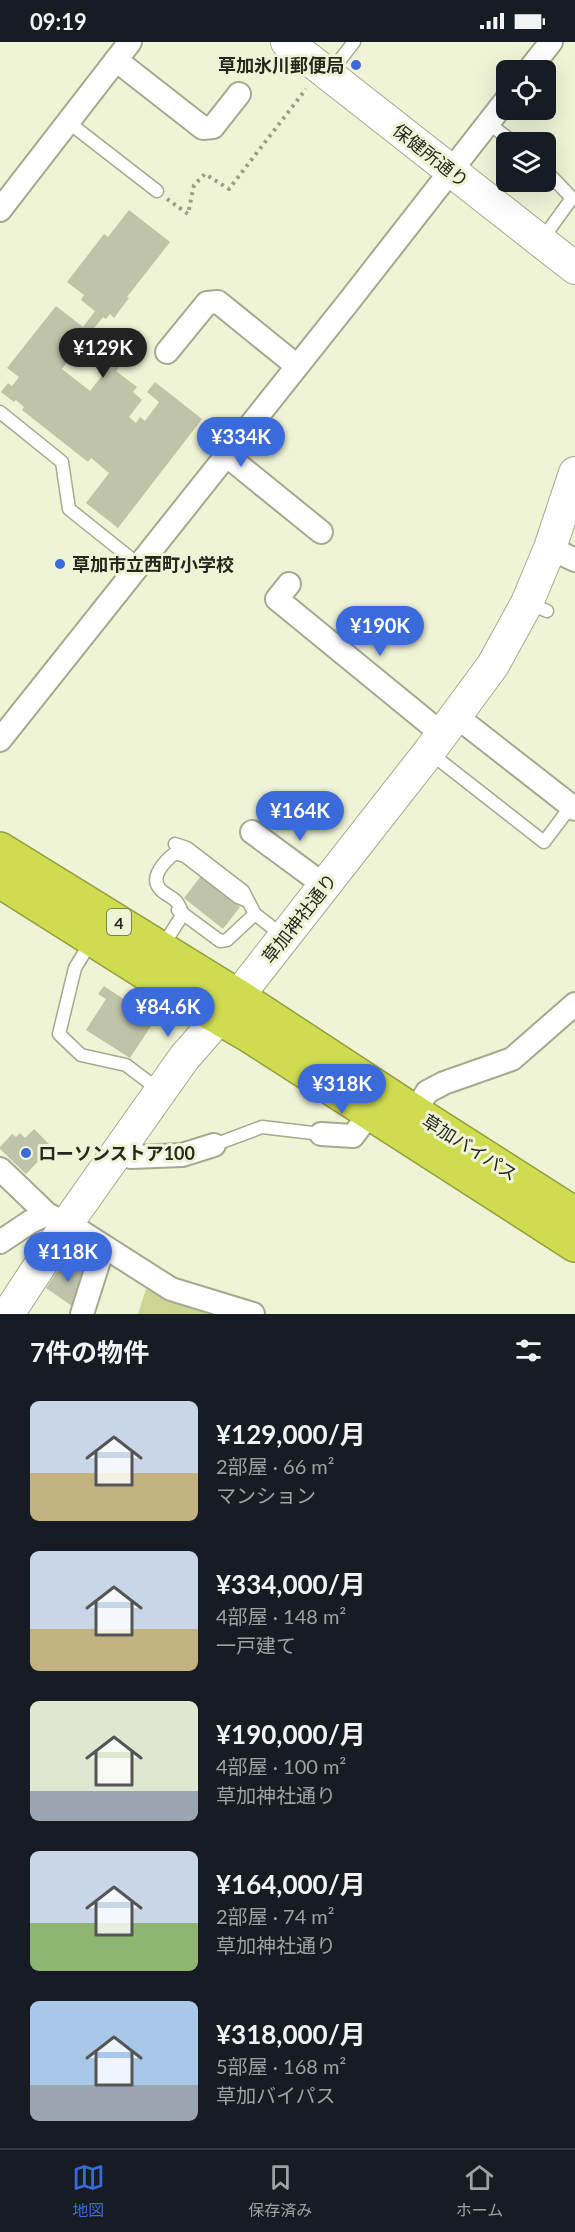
<!DOCTYPE html>
<html lang="ja">
<head>
<meta charset="utf-8">
<style>
  :root { --surface:#171b24; --page:#20242c; --text:#f1f3f6; --muted:#9ea1a6; --line:#363941; --accent:#3b6ada }
  body { margin:0; font-family:Lato,"Noto Sans JP",sans-serif; background:var(--page); color:var(--text); height:100vh; display:flex; flex-direction:column; font-size:22px; white-space:nowrap }
  * { box-sizing:border-box; margin:0 }
  p { font-size:20px; color:var(--muted) }
  .icon { flex:none; width:33px; height:33px; fill:none; stroke:currentColor; stroke-width:2; stroke-linecap:round; stroke-linejoin:round }
  .map { position:relative; height:1272px; overflow:hidden }
  .details { display:flex; flex-direction:column; background:var(--surface); flex:1 }
  .details>* { flex:none }
  .fabs { position:absolute; left:496px; top:18px; display:grid; gap:12px }
  .fabs a { display:grid; place-items:center; width:60px; height:60px; border-radius:9px; background:var(--surface); box-shadow:0 6px 24px #0002; font-size:30px }
  .price { position:absolute; translate:-50% -51px; padding:0 14px; border-radius:21px; background:var(--accent); color:#fff; font-size:20px; line-height:39px; filter:drop-shadow(0 2px 3px #0008) }
  .price::after { content:''; position:absolute; left:50%; top:36px; width:18px; height:14px; margin-left:-9px; background:inherit; clip-path:polygon(0 0,100% 0,50% 100%) }
  .price.active { background:#222; color:#fff }
  ul { padding:0; list-style:none }
  li { display:flex; align-items:center; gap:18px; height:150px; padding:0 30px }
  li span { display:grid; place-items:center; flex:none; width:168px; height:120px; border-radius:9px; color:#555 }
  li>.icon { margin-inline-start:auto }
  span .icon { width:72px; height:72px; fill:#fffc; stroke-width:1 }
  li b { font-size:26px }
  h2 { display:flex; justify-content:space-between; align-items:center; height:72px; padding:0 30px; font-size:26px }
  .status { display:flex; justify-content:space-between; align-items:center; height:42px; padding:0 30px; background:var(--surface); direction:ltr }
  .status svg { height:16px; fill:currentColor }
  .tab-bar { display:flex; justify-content:space-around; align-items:center; height:84px; border-top:2px solid var(--line); background:var(--surface); font-size:16px; color:var(--muted) }
  .tab-bar a { display:grid; justify-items:center; gap:3px }
  .tab-bar .active { color:var(--accent) }
  .map>svg:first-child { display:block }
  .green { fill:#cdd594 }
  .building { fill:#bfc3a7 }
  .lines { fill:none; stroke-linecap:round; stroke-linejoin:round }
  .lane-casing { stroke:#a5a98e; stroke-width:15 }
  .street-casing { stroke:#a5a98e; stroke-width:26 }
  .secondary-casing { stroke:#a5a98e; stroke-width:34 }
  .highway-casing { stroke:#949d3e; stroke-width:36 }
  .path { stroke:#9b9e89; stroke-width:4; stroke-dasharray:3 4.5; stroke-linecap:butt }
  .lane { stroke:#fff; stroke-width:12 }
  .street { stroke:#fff; stroke-width:22 }
  .secondary { stroke:#fff; stroke-width:32 }
  .highway { stroke:#cfdc50; stroke-width:33 }
  .poi-dot { fill:#3b6ada; stroke:#eff4d7; stroke-width:2 }
  .labels { text-anchor:middle; dominant-baseline:central; stroke-width:6; stroke-linejoin:round; paint-order:stroke }
  .shield { fill:#eff4d7; stroke:#626455; stroke-width:1.5 }
  .shield-label { font-size:16px; font-weight:bold; fill:#26271d }
  .poi-label { font-size:18px; font-weight:bold; fill:#26271d; stroke:#eff4d7; text-anchor:start }
  .street-label { font-size:18px; fill:#26271d; stroke:#eff4d7 }
</style>
</head>
<body>
<div class="status"><b>09:19</b><svg viewBox="0 0 49 12"><path d="M0 12V9h3v3zM5 12V6h3v6zM10 12V3h3v9zM15 12V0h3v12zM26 1h20v11H26zM47 4h2v5h-2z"/></svg></div>
<div class="map">
<svg width="575" height="1272" viewBox="0 0 575 1272">
  <rect width="100%" height="100%" fill="#eff4d7"/>
  <!-- green -->
  <polygon class="green" points="146,1247 214,1272 138,1272"/>
  <!-- building -->
  <g class="building">
    <polygon points="129,168 170,200 127,255 129,256 114,276 110,272 106,277 103,275 62,327 90,349 104,331 111,310 125,318 116,329 137,345 133,350 142,358 129,375 136,381 140,375 145,379 159,360 147,350 155,340 202,377 118,486 86,461 109,431 91,416 88,420 22,368 24,365 16,358 14,360 1,350 8,341 12,344 19,335 7,326 56,264 83,285 95,269 81,258 84,253 67,240 104,192 108,195"/>
    <polygon points="201,834 240,865 223,887 184,856"/>
    <polygon points="104,944 155,978 130,1016 86,988 106,957 98,952"/>
    <polygon points="34,1087 52,1105 26,1132 0,1107 0,1105 12,1092 16,1095 20,1091 25,1096"/>
    <polygon points="66,1217 87,1232 81,1252 72,1264 46,1246"/>
  </g>
  <g class="lines">
    <defs>
      <g id="lane">
        <polyline points="329,32 354,0"/>
        <polyline points="68,80 157,149"/>
        <polyline points="488,81 513,100"/>
        <polyline points="541,199 572,156 546,129"/>
        <polyline points="0,370 62,420 69,467 139,523"/>
        <polyline points="529,561 547,569"/>
        <polyline points="429,710 544,800 571,764"/>
        <polyline points="175,802 187,806 243,849 255,872 283,894"/>
        <polyline points="178,868 220,899 227,898 255,872"/>
        <path d="M183 872C181 868 179 862 176 859 171 854 164 852 160 847 149 835 165 819 175 811L185 814 238 855 248 859"/>
        <polyline points="92,898 75,926 59,992 81,1013 126,1023 159,1048"/>
        <polyline points="162,905 183,872"/>
        <polyline points="214,1103 262,1085 321,1092"/>
      </g>
      <g id="street">
        <polyline points="116,18 203,86 213,85 239,52"/>
        <polyline points="529,28 551,0"/>
        <polyline points="0,168 130,0"/>
        <polyline points="167,310 207,261 218,260 297,324"/>
        <polyline points="226,413 321,490"/>
        <polyline points="550,506 575,518"/>
        <polyline points="289,542 277,557 442,692"/>
        <polyline points="456,674 575,767"/>
        <polyline points="0,698 350,258 507,57"/>
        <polyline points="252,790 324,843"/>
        <polyline points="415,1070 427,1050 444,1041 512,1017 575,962"/>
        <polyline points="321,1092 353,1094 370,1071"/>
        <polyline points="119,1107 131,1115 182,1113 214,1103"/>
        <polyline points="0,1127 47,1172 80,1189 171,1247 253,1272"/>
        <polyline points="0,1200 30,1180 47,1172"/>
        <polyline points="82,1272 103,1206"/>
      </g>
      <g id="secondary">
        <polyline points="287,0 575,226"/>
        <polyline points="8,1272 75,1170 184,1016 238,954 429,710 493,623 527,561 550,506 575,431"/>
      </g>
      <g id="highway">
        <polyline points="0,807 238,954 415,1070 575,1172"/>
        <polyline points="0,839 193,961 250,994 575,1203"/>
      </g>
    </defs>
    <!-- lane casing -->
    <use href="#lane" class="lane-casing"/>
    <!-- street casing -->
    <use href="#street" class="street-casing"/>
    <!-- secondary casing -->
    <use href="#secondary" class="secondary-casing"/>
    <!-- highway casing -->
    <use href="#highway" class="highway-casing"/>
    <!-- path -->
    <polyline class="path" points="167,157 188,172 194,143 205,132 229,147 306,47"/>
    <!-- lane -->
    <use href="#lane" class="lane"/>
    <!-- street -->
    <use href="#street" class="street"/>
    <!-- secondary -->
    <use href="#secondary" class="secondary"/>
    <!-- highway -->
    <use href="#highway" class="highway"/>
  </g>
  <!-- markers -->
  <g class="poi-dot">
    <circle cx="356" cy="23" r="6"/>
    <circle cx="60" cy="522" r="6"/>
    <circle cx="26" cy="1111" r="6"/>
  </g>
  <g class="labels">
    <!-- shield labels -->
    <rect class="shield" x="107" y="867" width="24" height="26" rx="4.5"/>
    <g class="shield-label">
      <text x="119" y="880">4</text>
    </g>
    <!-- poi labels -->
    <g class="poi-label">
      <text x="344" y="23" text-anchor="end">草加氷川郵便局</text>
      <text x="72" y="522">草加市立西町小学校</text>
      <text x="38" y="1111">ローソンストア100</text>
    </g>
    <!-- street labels -->
    <g class="street-label">
      <text transform="translate(431 113) rotate(38)">保健所通り</text>
      <text transform="translate(299 876) rotate(-52)">草加神社通り</text>
      <text transform="translate(470 1105) rotate(32)">草加バイパス</text>
    </g>
  </g>
</svg>
<div class="fabs">
<a><svg class="icon" aria-label="locate" viewBox="0 0 24 24"><circle cx="12" cy="12" r="6"/><path d="M12 2v4M12 18v4M2 12h4M18 12h4"/></svg></a>
<a><svg class="icon" aria-label="layers" viewBox="0 0 24 24"><path d="M12 4l9 5-9 5-9-5zM3 14l9 5 9-5"/></svg></a>
</div>
<b class="price active" style="left:103px;top:337px">¥129K</b>
<b class="price" style="left:241px;top:426px">¥334K</b>
<b class="price" style="left:380px;top:615px">¥190K</b>
<b class="price" style="left:300px;top:800px">¥164K</b>
<b class="price" style="left:168px;top:996px">¥84.6K</b>
<b class="price" style="left:342px;top:1073px">¥318K</b>
<b class="price" style="left:68px;top:1241px">¥118K</b>
</div>
<section class="details">
<h2>7件の物件<svg class="icon" aria-label="filters" viewBox="0 0 24 24"><path d="M4 7h16M4 17h16"/><circle cx="9" cy="7" r="2"/><circle cx="15" cy="17" r="2"/></svg></h2>
<ul>
<li><span style="background:linear-gradient(#c9d6e8 60%,#c2b280 0)"><svg class="icon" aria-label="home" viewBox="0 0 24 24"><path d="M3 11l9-7 9 7M6 9v11h12V9"/></svg></span><div><b>¥129,000/月</b><p>2部屋 · 66 m²</p><p>マンション</p></div></li>
<li><span style="background:linear-gradient(#c9d6e8 65%,#c2b280 0)"><svg class="icon" aria-label="home" viewBox="0 0 24 24"><path d="M3 11l9-7 9 7M6 9v11h12V9"/></svg></span><div><b>¥334,000/月</b><p>4部屋 · 148 m²</p><p>一戸建て</p></div></li>
<li><span style="background:linear-gradient(#dfe7d0 75%,#9aa5b1 0)"><svg class="icon" aria-label="home" viewBox="0 0 24 24"><path d="M3 11l9-7 9 7M6 9v11h12V9"/></svg></span><div><b>¥190,000/月</b><p>4部屋 · 100 m²</p><p>草加神社通り</p></div></li>
<li><span style="background:linear-gradient(#c9d6e8 60%,#8fb573 0)"><svg class="icon" aria-label="home" viewBox="0 0 24 24"><path d="M3 11l9-7 9 7M6 9v11h12V9"/></svg></span><div><b>¥164,000/月</b><p>2部屋 · 74 m²</p><p>草加神社通り</p></div></li>
<li><span style="background:linear-gradient(#a9c7e8 70%,#9aa5b1 0)"><svg class="icon" aria-label="home" viewBox="0 0 24 24"><path d="M3 11l9-7 9 7M6 9v11h12V9"/></svg></span><div><b>¥318,000/月</b><p>5部屋 · 168 m²</p><p>草加バイパス</p></div></li>
</ul>
</section>
<nav class="tab-bar">
<a class="active"><svg class="icon" aria-label="map" viewBox="0 0 24 24"><path d="M3 6l6-2 6 2 6-2v14l-6 2-6-2-6 2zM9 4v14M15 6v14"/></svg>地図</a>
<a><svg class="icon" aria-label="saved" viewBox="0 0 24 24"><path d="M7 4h10v16l-5-4-5 4z"/></svg>保存済み</a>
<a><svg class="icon" aria-label="home" viewBox="0 0 24 24"><path d="M3 11l9-7 9 7M6 9v11h12V9"/></svg>ホーム</a>
</nav>
</body>
</html>
